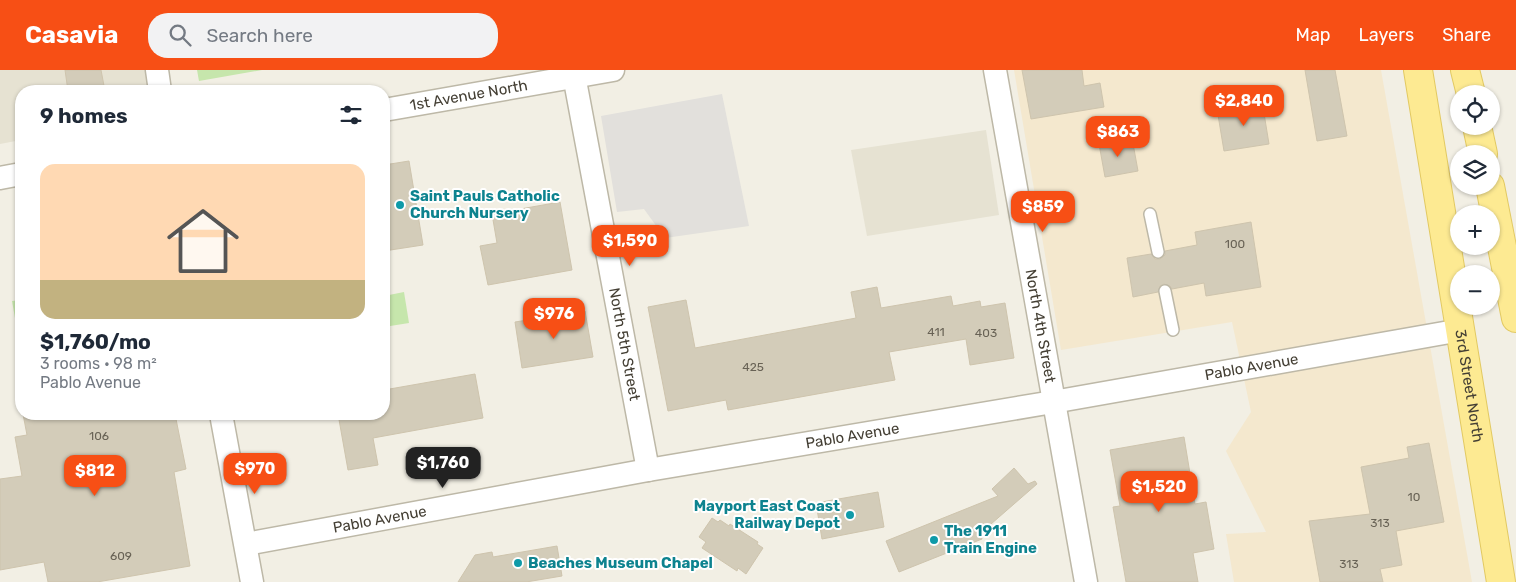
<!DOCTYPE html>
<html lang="en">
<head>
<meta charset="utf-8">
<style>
  :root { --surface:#fff; --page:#f2f2f3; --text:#1f2937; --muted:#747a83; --line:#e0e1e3; --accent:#f74f15 }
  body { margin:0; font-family:Rubik,sans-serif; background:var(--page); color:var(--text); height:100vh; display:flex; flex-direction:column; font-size:19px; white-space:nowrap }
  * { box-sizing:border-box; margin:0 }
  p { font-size:16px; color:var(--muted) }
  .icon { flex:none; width:28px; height:28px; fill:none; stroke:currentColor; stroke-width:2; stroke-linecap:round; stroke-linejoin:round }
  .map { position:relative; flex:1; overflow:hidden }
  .details { position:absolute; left:15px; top:15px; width:375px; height:335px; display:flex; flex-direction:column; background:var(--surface); border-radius:20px; box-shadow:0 1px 4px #0004 }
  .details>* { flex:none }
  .fabs { position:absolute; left:1450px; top:15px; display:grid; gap:10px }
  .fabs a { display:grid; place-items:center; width:50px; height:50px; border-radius:50%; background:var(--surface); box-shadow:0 1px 4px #0004; font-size:25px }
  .price { position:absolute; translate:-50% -42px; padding:0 11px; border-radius:10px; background:var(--accent); color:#fff; font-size:16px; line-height:32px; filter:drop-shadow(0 1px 2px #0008) }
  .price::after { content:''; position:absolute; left:50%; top:30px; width:15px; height:11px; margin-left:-8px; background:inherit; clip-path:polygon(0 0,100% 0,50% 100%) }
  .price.selected { background:#222; color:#fff }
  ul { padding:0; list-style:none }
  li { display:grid; align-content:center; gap:10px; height:265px; padding:0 25px }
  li+li { border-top:1px solid var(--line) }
  li span { display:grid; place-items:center; height:155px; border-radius:15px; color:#555 }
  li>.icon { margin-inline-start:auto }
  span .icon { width:90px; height:90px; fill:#fffc; stroke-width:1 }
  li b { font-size:21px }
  h2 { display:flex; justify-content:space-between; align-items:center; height:60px; padding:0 25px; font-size:21px }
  header { display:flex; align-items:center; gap:30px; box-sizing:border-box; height:70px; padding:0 25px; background:var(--accent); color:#fff }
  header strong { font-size:24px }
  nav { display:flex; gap:28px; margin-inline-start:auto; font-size:18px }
  .search { width:350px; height:45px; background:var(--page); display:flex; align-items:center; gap:12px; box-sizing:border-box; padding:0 18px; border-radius:20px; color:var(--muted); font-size:19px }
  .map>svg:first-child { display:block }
  .residential { fill:#e6e2d2 }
  .commercial { fill:#f4e8ce }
  .green { fill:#c6e6ac }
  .parking { fill:#e2e0dc }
  .building { fill:#d3ccb9; stroke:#cec4ad }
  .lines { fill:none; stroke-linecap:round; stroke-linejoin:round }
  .service-casing { stroke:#bdb8a7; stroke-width:14 }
  .minor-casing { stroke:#bdb8a7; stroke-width:25 }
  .primary-casing { stroke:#e2c962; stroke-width:30 }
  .service { stroke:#fff; stroke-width:11 }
  .minor { stroke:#fff; stroke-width:22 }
  .primary { stroke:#fdea92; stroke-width:28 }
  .culture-dot { fill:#0f9aa8; stroke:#fff; stroke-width:2 }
  .labels { text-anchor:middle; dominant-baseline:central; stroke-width:4; stroke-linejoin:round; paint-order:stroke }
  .number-label { font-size:12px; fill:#686255 }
  .street-label { font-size:15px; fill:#443f34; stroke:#fff }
  .culture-label { font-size:15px; font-weight:bold; fill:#0d838f; stroke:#fff; text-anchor:start }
</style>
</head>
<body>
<header>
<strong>Casavia</strong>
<div class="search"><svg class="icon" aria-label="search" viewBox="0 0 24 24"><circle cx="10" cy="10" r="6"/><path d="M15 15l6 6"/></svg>Search here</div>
<nav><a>Map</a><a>Layers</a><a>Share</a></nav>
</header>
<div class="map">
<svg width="1516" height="512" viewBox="0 0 1516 512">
  <rect width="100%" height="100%" fill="#f2efe4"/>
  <!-- residential -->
  <g class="residential">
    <polygon points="0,0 147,0 150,21 21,21 21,70 0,74"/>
    <polygon points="986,60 999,145 867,166 851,80"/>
  </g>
  <!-- commercial -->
  <polygon class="commercial" points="1014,0 1381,0 1472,512 1234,512 1226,464 1266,462 1226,381 1251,342 1232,252 1061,280"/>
  <!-- green -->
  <g class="green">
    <polygon points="197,0 262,0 199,11"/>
    <polygon points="404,222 409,253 384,257 384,226"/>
    <polygon points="21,230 21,264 18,265 12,231"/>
  </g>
  <!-- parking -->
  <polygon class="parking" points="722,24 749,156 665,168 644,139 617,142 601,46"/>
  <!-- building -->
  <g class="building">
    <polygon points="65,0 101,0 105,21 68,21"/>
    <polygon points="1022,0 1082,0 1084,16 1100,13 1104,37 1031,49"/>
    <polygon points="1305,0 1335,0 1347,66 1317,71"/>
    <polygon points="1262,31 1269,74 1224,81 1218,45 1226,44 1225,38"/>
    <polygon points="1132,68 1138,101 1105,107 1099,74"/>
    <polygon points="409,91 423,175 384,181 384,95"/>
    <polygon points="560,132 572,200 488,215 480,176 497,173 492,144"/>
    <polygon points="1251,152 1261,217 1206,226 1204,213 1172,219 1170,216 1164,214 1160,216 1158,222 1133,227 1127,188 1151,184 1155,189 1160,189 1165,185 1165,181 1197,175 1195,162"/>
    <polygon points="877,217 881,238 951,226 953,236 980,231 981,237 1005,233 1014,288 970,295 966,269 889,282 895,310 728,340 726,330 668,341 648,237 686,230 695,278 856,248 851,222"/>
    <polygon points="585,241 593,287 522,298 515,252"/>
    <polygon points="475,304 483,348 373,368 378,395 348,400 338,344 384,344 384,320"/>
    <polygon points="23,344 175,344 186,399 174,402 190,496 97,512 48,512 44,492 0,500 0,409 22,406 15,367 27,365"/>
    <polygon points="1184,367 1195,434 1206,432 1214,479 1193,483 1198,512 1126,512 1113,437 1120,436 1110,380"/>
    <polygon points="1429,373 1444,452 1396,461 1402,495 1380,499 1383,512 1320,512 1309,451 1370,444 1361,397 1409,388 1407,377"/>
    <polygon points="1014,398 1028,414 1035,411 1037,414 983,461 980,462 982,469 899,502 886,471 998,426 992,419"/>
    <polygon points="878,422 884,457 822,469 816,433"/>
    <polygon points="712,448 718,452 720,450 729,456 730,454 758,472 757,474 763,478 746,504 738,498 737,501 702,478 706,472 699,467"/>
    <polygon points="557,476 562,506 526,512 458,512 475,485 492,482 493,487"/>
  </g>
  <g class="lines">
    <defs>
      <g id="service">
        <polyline points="1150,144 1158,182"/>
        <polyline points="1165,221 1173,260"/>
      </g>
      <g id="minor">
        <polyline points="157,0 160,21"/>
        <path id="s1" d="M573 0 648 400"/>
        <path id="s2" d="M995 0 1086 512"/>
        <path id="s3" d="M384 40 613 0"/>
        <polyline points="0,108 21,104"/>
        <polyline points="221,344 252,512"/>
        <path id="s4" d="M246 474 648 400 1053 332 1461 260"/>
      </g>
      <g id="primary">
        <path id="s5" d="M1418 0 1501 512"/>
        <polyline points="1465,0 1471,24"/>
        <polyline points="1477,56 1483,84"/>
        <polyline points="1490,116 1516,248"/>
      </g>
    </defs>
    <!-- service casing -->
    <use href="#service" class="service-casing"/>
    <!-- minor casing -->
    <use href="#minor" class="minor-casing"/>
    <!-- primary casing -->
    <use href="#primary" class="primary-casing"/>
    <!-- service -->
    <use href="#service" class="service"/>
    <!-- minor -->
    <use href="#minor" class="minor"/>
    <!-- primary -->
    <use href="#primary" class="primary"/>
  </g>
  <!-- markers -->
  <g class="culture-dot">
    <circle cx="400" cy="135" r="5"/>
    <circle cx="850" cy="445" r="5"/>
    <circle cx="934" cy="470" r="5"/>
    <circle cx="518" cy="493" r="5"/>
  </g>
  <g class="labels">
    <!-- number labels -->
    <g class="number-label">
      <text x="1235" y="174">100</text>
      <text x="936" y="262">411</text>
      <text x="986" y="263">403</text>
      <text x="753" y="297">425</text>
      <text x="99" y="366">106</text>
      <text x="1414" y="427">10</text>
      <text x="1380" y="453">313</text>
      <text x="121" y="486">609</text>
      <text x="1349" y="494">313</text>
    </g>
    <!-- street labels -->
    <g class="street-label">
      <text stroke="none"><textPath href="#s3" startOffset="86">1st Avenue North</textPath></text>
      <text stroke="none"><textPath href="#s2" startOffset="260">North 4th Street</textPath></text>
      <text stroke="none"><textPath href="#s1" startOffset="279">North 5th Street</textPath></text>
      <text stroke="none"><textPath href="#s4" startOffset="1021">Pablo Avenue</textPath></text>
      <text stroke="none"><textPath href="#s5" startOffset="320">3rd Street North</textPath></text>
      <text stroke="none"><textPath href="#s4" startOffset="616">Pablo Avenue</textPath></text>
      <text stroke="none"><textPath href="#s4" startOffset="136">Pablo Avenue</textPath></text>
    </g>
    <!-- culture labels -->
    <g class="culture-label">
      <text x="410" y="126">Saint Pauls Catholic<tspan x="410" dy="17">Church Nursery</tspan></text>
      <text x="840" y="436" text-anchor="end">Mayport East Coast<tspan x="840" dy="17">Railway Depot</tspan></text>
      <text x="944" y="461">The 1911<tspan x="944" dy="17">Train Engine</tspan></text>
      <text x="528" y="493">Beaches Museum Chapel</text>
    </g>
  </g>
</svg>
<div class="fabs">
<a><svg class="icon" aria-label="locate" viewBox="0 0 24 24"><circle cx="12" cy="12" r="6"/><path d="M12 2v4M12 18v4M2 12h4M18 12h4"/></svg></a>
<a><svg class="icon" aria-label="layers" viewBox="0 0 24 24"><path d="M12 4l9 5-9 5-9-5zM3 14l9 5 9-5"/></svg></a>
<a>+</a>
<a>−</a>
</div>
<b class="price" style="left:1244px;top:57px">$2,840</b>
<b class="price" style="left:1118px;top:88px">$863</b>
<b class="price" style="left:1043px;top:163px">$859</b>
<b class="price" style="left:630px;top:197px">$1,590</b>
<b class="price" style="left:554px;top:270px">$976</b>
<b class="price selected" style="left:443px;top:419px">$1,760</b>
<b class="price" style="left:255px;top:425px">$970</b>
<b class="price" style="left:95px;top:427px">$812</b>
<b class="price" style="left:1159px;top:443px">$1,520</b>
<section class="details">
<h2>9 homes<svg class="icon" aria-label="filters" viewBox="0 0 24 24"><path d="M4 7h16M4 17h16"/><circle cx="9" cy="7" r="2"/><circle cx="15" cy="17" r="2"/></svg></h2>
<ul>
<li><span style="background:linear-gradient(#ffd9b3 75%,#c2b280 0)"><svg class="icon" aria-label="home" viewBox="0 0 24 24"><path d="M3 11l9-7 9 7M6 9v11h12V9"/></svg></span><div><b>$1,760/mo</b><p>3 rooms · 98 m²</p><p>Pablo Avenue</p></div></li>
</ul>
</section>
</div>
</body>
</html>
